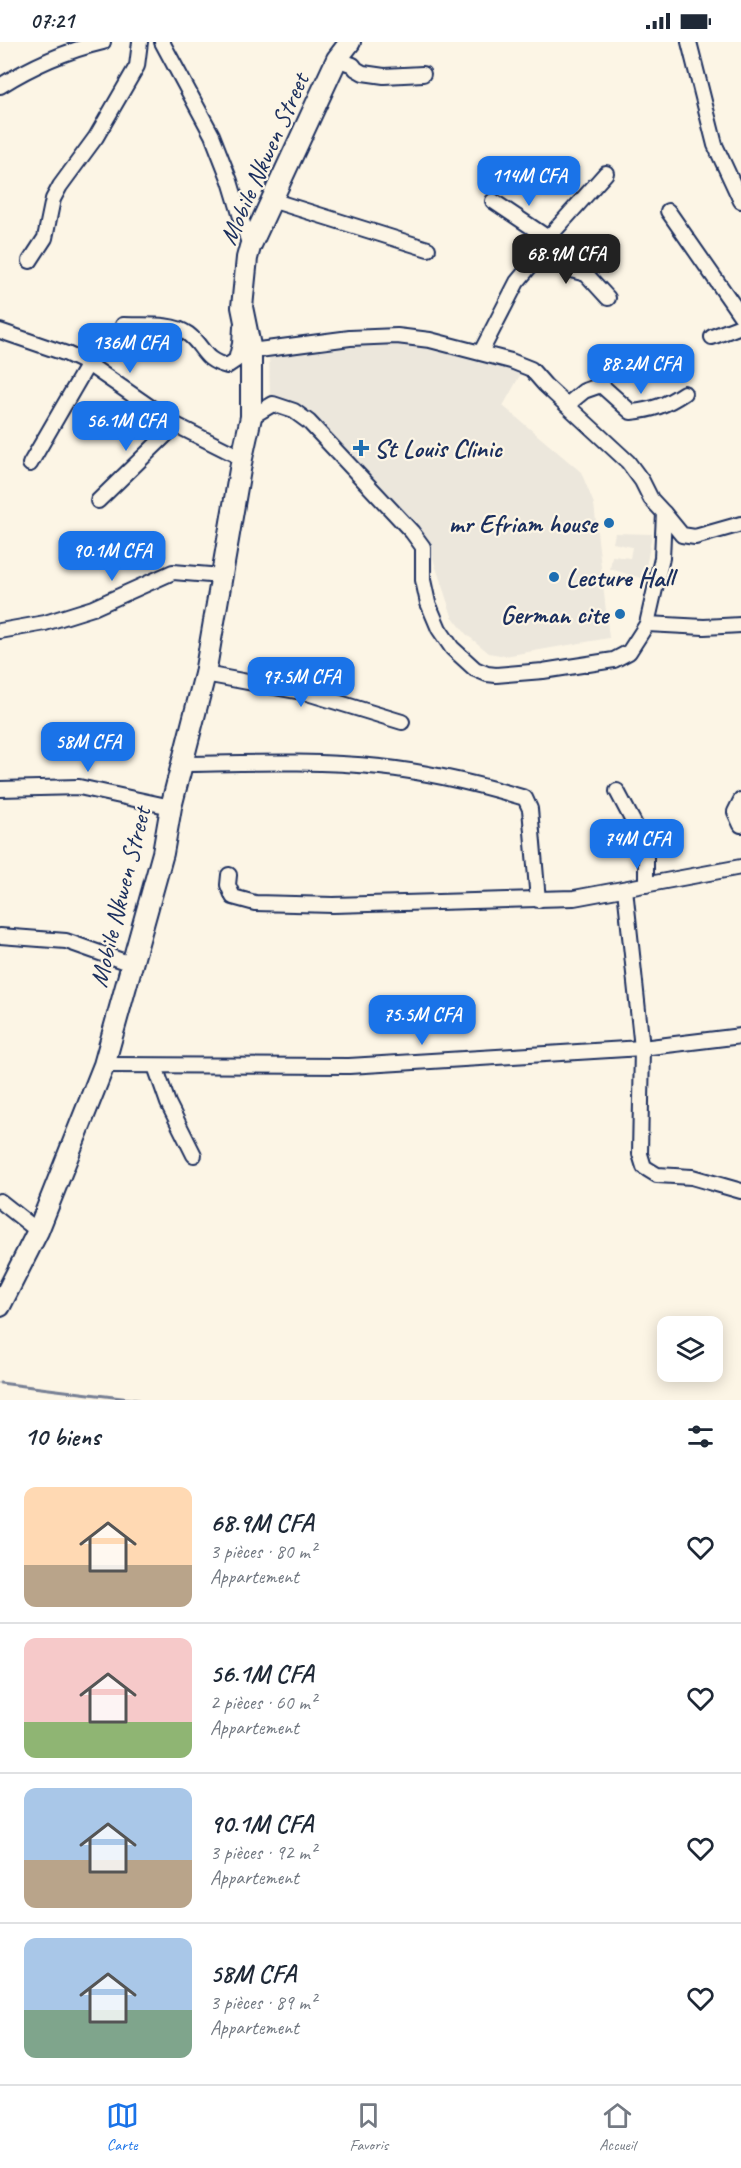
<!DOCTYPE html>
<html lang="fr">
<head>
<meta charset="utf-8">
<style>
  :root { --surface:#fff; --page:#f2f2f3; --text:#1f2937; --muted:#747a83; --line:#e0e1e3; --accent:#1a73e8 }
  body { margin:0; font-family:Caveat,sans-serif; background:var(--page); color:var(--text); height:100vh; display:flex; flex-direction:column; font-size:22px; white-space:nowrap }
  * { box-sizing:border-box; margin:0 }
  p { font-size:20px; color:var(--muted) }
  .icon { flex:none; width:33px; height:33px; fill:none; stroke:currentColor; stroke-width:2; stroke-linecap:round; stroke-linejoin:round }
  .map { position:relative; height:1358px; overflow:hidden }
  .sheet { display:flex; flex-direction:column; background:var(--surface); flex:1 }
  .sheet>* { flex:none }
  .controls { position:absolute; left:657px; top:1274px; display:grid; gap:12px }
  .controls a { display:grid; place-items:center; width:66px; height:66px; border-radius:12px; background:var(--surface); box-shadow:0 3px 15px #0003; font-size:30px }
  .price { position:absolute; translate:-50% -51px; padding:0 14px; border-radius:12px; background:var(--accent); color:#fff; font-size:20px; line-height:39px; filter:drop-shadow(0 2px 3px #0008) }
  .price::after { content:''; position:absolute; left:50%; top:36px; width:18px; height:14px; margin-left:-9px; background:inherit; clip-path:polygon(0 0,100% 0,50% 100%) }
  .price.active { background:#222; color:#fff }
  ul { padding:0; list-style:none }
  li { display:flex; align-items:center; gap:18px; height:150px; padding:0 24px }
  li+li { border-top:2px solid var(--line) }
  li span { display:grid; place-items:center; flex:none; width:168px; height:120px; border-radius:12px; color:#555 }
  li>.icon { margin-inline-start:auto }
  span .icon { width:72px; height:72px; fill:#fffc; stroke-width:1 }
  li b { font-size:26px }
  h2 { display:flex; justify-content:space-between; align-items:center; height:72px; padding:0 24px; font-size:26px }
  .status { display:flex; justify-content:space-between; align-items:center; height:42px; padding:0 30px; background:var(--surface); direction:ltr }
  .status svg { height:16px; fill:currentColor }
  .dock { display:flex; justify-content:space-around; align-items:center; height:84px; border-top:2px solid var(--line); background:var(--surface); font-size:16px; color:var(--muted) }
  .dock a { display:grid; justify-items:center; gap:3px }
  .dock .active { color:var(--accent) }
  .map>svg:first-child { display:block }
  .built { fill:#ece7dc }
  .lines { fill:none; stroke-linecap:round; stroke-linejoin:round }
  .stream { stroke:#767f94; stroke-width:3 }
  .minor-casing { stroke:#1b2f5e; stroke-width:18 }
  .highway-casing { stroke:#1b2f5e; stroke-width:24 }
  .minor { stroke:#fcf5e5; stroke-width:14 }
  .highway { stroke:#fcf5e5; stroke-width:20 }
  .poi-dot { fill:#1f6fb2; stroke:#fcf5e5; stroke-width:2 }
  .labels { text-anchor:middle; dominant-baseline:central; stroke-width:4.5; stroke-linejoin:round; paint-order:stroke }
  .street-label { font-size:26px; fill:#1b2f5e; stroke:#fcf5e5 }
  .poi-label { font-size:26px; font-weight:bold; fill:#1b2f5e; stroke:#fcf5e5; text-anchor:start }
</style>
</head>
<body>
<div class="status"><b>07:21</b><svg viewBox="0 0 49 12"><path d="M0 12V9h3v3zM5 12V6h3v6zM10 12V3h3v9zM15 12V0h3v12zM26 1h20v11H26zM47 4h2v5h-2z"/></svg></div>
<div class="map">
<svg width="741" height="1358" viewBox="0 0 741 1358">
  <rect width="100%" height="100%" fill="#fcf5e5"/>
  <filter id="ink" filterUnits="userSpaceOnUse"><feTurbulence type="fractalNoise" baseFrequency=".0167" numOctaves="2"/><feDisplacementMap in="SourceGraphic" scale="12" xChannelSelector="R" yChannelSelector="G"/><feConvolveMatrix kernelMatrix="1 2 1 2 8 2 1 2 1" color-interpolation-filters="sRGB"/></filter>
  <g filter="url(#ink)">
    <!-- built -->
    <g class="built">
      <polygon points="392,295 524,326 503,364 581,430 594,462 609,596 505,614 489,611 466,592 452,574 427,498 394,465 336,400 270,361 269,301"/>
      <polygon points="615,491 652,492 644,537 610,527 612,514 630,516 632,505 613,501"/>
    </g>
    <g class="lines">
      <!-- stream -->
      <polyline class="stream" points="0,1341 138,1358"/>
      <defs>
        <g id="minor">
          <polyline points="162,0 212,93 230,139 250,205"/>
          <polyline points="689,0 715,103 741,159"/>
          <polyline points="337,17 353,23 356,27 363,31 384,34 423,32"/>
          <path d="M0 44C32 24 65 9 103 0"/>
          <polyline points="271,158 428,207"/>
          <polyline points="493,159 548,196"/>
          <polyline points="668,169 741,274"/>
          <polyline points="546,205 571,228 586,232 608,256"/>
          <polyline points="30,219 45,196 53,157 60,144 96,95 137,24 140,0"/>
          <path d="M123 283C142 284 172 280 188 292 205 305 202 318 227 324L236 318 240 302 241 285"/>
          <polyline points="0,289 67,312 88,322 176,383 242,416"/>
          <polyline points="712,295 741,284"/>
          <polyline points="251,309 350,296 397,294 430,298 511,319 531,327 545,343 628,420 642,439 651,457 664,471 662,516 647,582 629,610 614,618 543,629 496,633 487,632 475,627 452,606 439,587 428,561 423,538 423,505 412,490 309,380 294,369 273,362 251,375"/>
          <polyline points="481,310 517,240 546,205 548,196 606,131"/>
          <path d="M567 363 584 349 601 343 631 370C653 368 666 363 684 351"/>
          <polyline points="30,422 88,322"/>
          <polyline points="98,459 176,383"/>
          <polyline points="664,471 682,493 695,495 741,482"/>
          <polyline points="647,582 704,585 741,583"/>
          <polyline points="0,589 45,581 93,566 173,530 222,534"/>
          <polyline points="205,632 307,651 402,680"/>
          <path d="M182 722C248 721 315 718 380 725 428 730 478 742 525 756L530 767 538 858"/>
          <polyline points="0,747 79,745 171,765"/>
          <polyline points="617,749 646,804 646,843"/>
          <polyline points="741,758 735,770 741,783"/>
          <polyline points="229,833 228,843 233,855 255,861 333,863 574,856 741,825"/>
          <polyline points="625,847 642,1006 640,1112 644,1125 657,1133 692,1135 741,1149"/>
          <polyline points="0,894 66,899 131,922"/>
          <polyline points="104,1023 349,1024 642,1006 741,994"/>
          <polyline points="155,1024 168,1061 194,1113"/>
          <polyline points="0,1159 38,1189"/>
        </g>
        <polyline id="highway" points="0,1264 38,1189 104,1023 163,811 171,765 205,632 242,416 251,375 251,309 242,265 247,216 250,205 337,17 350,0"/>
      </defs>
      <!-- minor casing -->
      <use href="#minor" class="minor-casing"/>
      <!-- highway casing -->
      <use href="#highway" class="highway-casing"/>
      <!-- minor -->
      <use href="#minor" class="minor"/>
      <!-- highway -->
      <use href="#highway" class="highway"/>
    </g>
  </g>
  <!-- markers -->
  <g class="poi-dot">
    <path d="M358 397h6v6h6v6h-6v6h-6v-6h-6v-6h6z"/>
    <circle cx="609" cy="481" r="6"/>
    <circle cx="554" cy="535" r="6"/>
    <circle cx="620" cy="572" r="6"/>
  </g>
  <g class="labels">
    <!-- street labels -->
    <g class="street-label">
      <text transform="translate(264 117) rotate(-66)">Mobile Nkwen Street</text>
      <text transform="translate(120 855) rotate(-76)">Mobile Nkwen Street</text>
    </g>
    <!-- poi labels -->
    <g class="poi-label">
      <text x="374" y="406">St Louis Clinic</text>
      <text x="597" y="481" text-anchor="end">mr Efriam house</text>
      <text x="566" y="535">Lecture Hall</text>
      <text x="608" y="572" text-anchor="end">German cite</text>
    </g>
  </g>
</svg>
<div class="controls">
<a><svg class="icon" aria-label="layers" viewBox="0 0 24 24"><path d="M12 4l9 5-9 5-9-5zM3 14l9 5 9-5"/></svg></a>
</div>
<b class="price" style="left:529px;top:165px">114M CFA</b>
<b class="price active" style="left:566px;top:243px">68.9M CFA</b>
<b class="price" style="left:130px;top:332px">136M CFA</b>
<b class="price" style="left:641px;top:353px">88.2M CFA</b>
<b class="price" style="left:126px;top:410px">56.1M CFA</b>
<b class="price" style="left:112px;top:540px">90.1M CFA</b>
<b class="price" style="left:301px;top:666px">97.5M CFA</b>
<b class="price" style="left:88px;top:731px">58M CFA</b>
<b class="price" style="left:637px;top:828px">74M CFA</b>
<b class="price" style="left:422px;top:1004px">75.5M CFA</b>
</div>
<section class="sheet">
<h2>10 biens<svg class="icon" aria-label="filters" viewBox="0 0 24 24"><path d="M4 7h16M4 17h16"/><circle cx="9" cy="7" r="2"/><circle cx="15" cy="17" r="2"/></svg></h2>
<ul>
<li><span style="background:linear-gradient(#ffd9b3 65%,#b9a48a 0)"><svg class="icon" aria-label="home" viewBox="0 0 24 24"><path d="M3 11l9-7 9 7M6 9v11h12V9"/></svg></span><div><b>68.9M CFA</b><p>3 pièces · 80 m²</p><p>Appartement</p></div><svg class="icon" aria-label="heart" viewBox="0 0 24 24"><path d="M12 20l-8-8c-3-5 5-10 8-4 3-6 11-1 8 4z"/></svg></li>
<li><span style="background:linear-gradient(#f6c9c9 70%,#8fb573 0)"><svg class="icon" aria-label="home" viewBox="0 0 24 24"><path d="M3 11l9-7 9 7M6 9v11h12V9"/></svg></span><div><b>56.1M CFA</b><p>2 pièces · 60 m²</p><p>Appartement</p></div><svg class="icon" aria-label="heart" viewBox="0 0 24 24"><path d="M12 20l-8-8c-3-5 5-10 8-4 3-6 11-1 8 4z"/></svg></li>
<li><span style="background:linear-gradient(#a9c7e8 60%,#b9a48a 0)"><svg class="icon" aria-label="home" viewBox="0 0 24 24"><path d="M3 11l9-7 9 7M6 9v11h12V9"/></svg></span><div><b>90.1M CFA</b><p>3 pièces · 92 m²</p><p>Appartement</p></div><svg class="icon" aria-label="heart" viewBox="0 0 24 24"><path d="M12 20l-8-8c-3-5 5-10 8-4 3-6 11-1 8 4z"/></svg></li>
<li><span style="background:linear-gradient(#a9c7e8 60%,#7fa58c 0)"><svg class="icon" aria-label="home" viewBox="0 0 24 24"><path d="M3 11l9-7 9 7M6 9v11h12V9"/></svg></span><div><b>58M CFA</b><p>3 pièces · 89 m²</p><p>Appartement</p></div><svg class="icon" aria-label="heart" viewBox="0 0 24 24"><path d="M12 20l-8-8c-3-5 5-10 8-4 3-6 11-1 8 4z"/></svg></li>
</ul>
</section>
<nav class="dock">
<a class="active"><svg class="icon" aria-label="map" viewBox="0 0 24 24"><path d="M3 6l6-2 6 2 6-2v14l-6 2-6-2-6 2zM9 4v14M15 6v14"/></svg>Carte</a>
<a><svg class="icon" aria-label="saved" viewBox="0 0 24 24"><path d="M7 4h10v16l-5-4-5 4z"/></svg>Favoris</a>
<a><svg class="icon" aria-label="home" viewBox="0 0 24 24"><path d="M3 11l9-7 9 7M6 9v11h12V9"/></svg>Accueil</a>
</nav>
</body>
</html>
